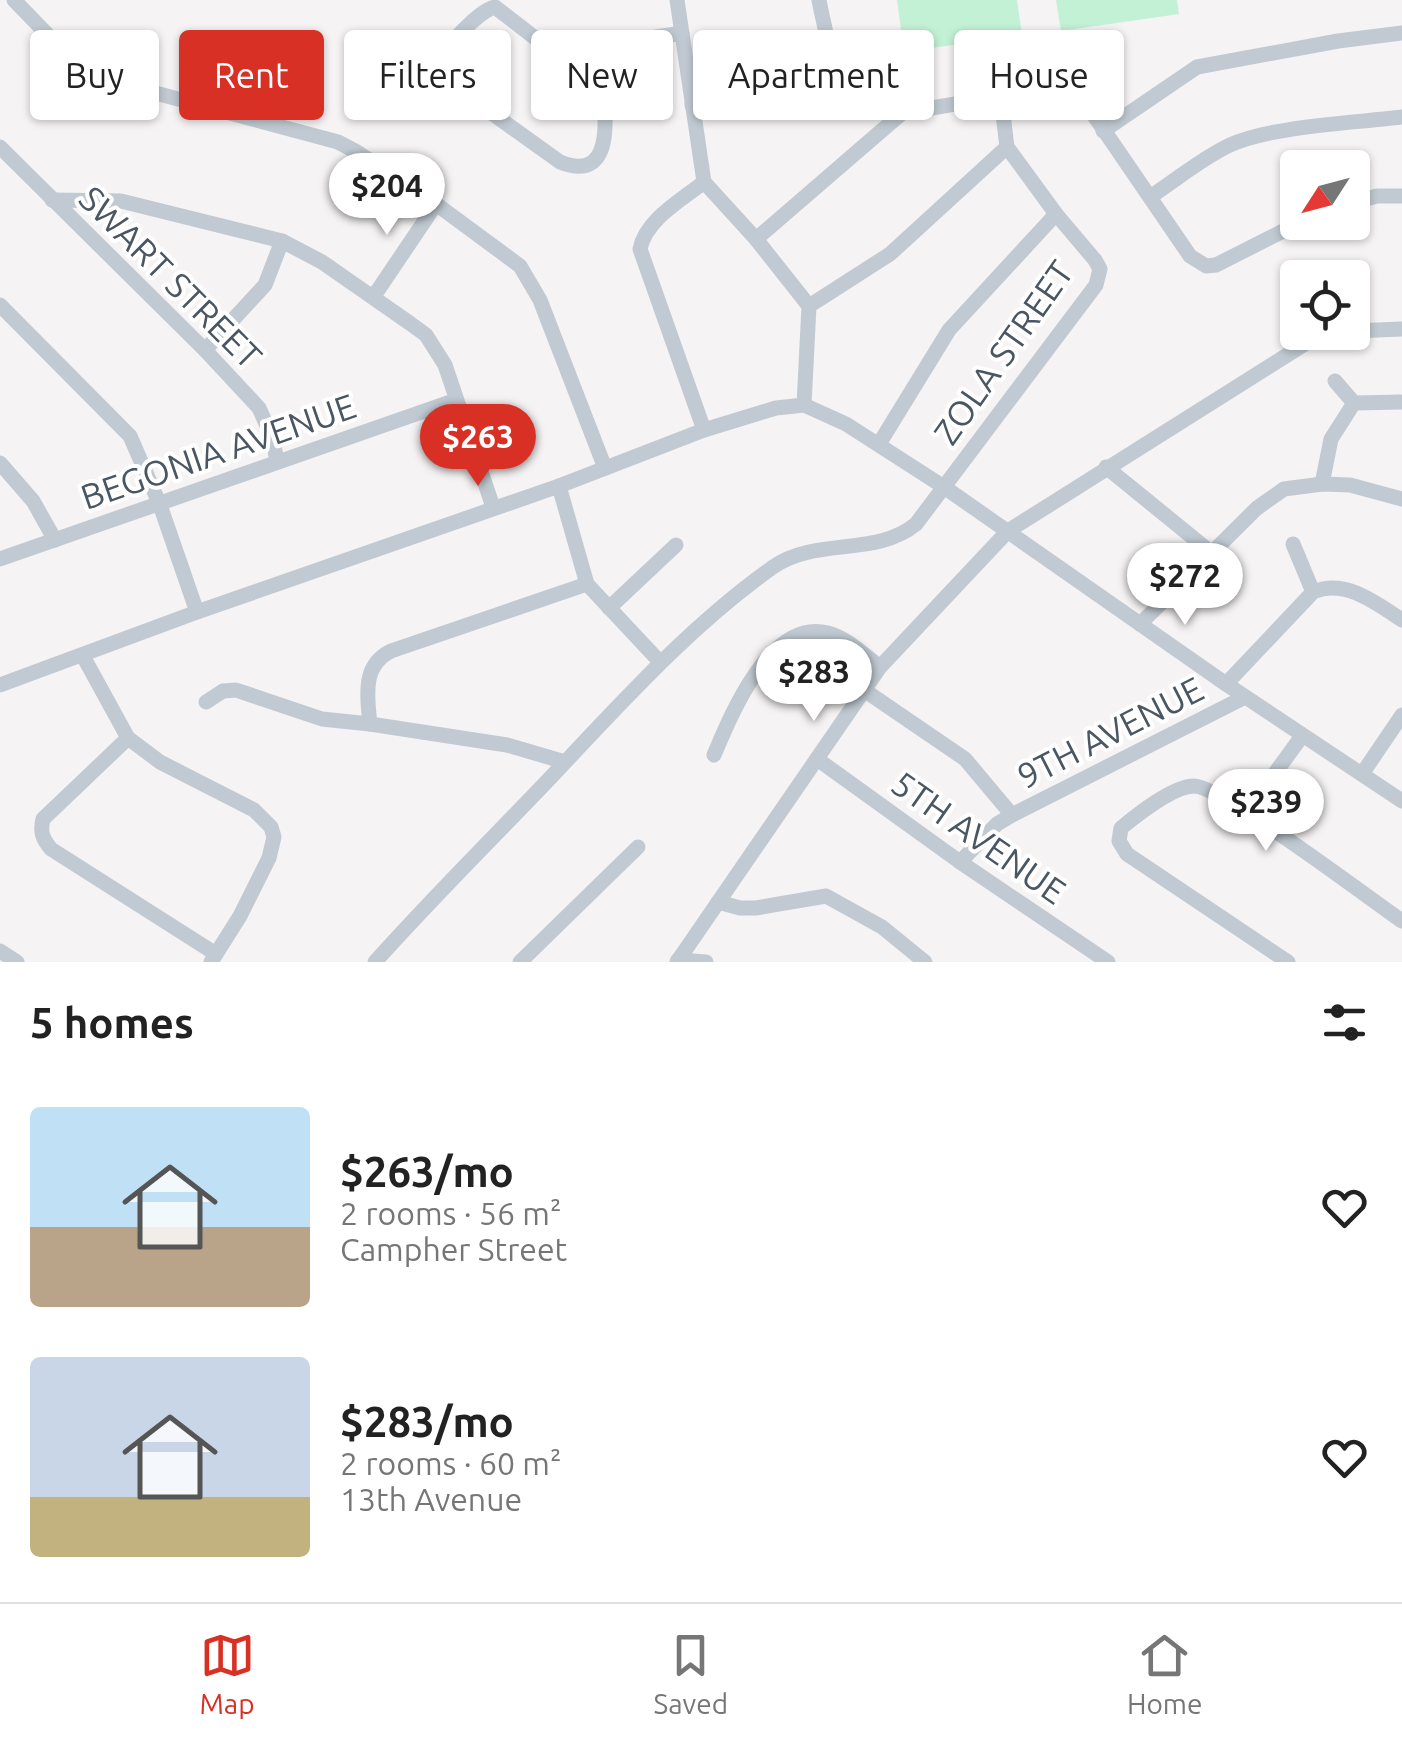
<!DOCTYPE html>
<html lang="en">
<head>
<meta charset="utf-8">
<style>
  :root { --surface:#fff; --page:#f6f6f6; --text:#222; --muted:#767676; --line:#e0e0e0; --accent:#d93025 }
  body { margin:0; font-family:Ubuntu,sans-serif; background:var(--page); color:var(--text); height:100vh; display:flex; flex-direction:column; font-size:38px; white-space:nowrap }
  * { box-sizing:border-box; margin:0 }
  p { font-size:32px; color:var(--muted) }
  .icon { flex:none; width:55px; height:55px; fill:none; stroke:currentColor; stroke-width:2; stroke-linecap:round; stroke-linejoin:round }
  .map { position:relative; height:962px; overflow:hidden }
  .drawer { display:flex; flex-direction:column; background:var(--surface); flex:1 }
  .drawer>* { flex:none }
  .top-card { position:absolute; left:30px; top:30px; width:1342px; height:90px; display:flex; gap:20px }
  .needle { width:65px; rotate:234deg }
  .buttons { position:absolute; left:1280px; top:150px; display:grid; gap:20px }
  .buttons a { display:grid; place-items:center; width:90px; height:90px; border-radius:10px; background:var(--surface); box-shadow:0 2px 8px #0004; font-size:50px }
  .price { position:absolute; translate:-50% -85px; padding:0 22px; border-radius:35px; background:#fff; color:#222; font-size:32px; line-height:65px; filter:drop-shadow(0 2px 5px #0008) }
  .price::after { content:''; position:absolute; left:50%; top:60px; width:30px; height:22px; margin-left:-15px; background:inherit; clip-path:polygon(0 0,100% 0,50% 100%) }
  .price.selected { background:var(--accent); color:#fff }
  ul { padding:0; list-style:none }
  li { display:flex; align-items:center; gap:30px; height:250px; padding:0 30px }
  li span { display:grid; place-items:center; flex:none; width:280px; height:200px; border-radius:10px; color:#555 }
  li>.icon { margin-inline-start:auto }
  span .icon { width:120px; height:120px; fill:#fffc; stroke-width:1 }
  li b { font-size:42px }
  h2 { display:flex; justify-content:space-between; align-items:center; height:120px; padding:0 30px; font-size:42px }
  .pill { padding:0 35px; border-radius:10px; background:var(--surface); box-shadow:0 2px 8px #0004; font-size:35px; line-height:90px }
  .pill.selected { background:var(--accent); color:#fff }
  .dock { display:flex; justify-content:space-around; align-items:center; height:140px; border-top:2px solid var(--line); background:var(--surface); font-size:28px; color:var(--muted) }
  .dock a { display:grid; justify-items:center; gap:5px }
  .dock .selected { color:var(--accent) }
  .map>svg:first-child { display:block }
  .green { fill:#c3f1d5 }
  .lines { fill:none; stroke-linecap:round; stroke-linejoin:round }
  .minor { stroke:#c1cad2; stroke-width:15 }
  .labels { text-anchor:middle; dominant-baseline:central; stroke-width:8; stroke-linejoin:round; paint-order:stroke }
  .street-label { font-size:35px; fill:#4a5661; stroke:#fff }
</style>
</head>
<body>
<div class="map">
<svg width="1402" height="962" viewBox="0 0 1402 962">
  <rect width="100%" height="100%" fill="#f5f3f3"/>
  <!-- green -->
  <g class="green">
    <polygon points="897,0 1017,0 1022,35 904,52"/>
    <polygon points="1056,0 1177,0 1179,14 1061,31"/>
  </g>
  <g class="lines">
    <!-- minor -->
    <g class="minor">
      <polyline points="14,0 75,63 100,78 338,142 357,152 436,204 520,266 540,300 605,468"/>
      <polyline points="677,0 704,182 756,239 809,306 804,405"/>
      <path d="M596 48C600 79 628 189 560 162L447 81C443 75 440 73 440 66 439 51 480 10 495 7L543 44 567 51 682 33"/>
      <path d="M692 105 799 88C842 66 826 40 819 0"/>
      <polyline points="1103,131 1197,67 1338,41 1402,33"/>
      <polyline points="0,147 205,350 259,408 273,439 277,462"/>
      <path d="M704 182C682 200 646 219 640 249L704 430"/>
      <path d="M1150 197C1176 180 1202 158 1230 145 1271 126 1355 123 1402 117"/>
      <polyline points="52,200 121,201 282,241 322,262 411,324 426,335 445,365 493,507"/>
      <polyline points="1352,203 1377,196 1402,196"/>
      <polyline points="756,239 902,113 1049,88 1064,88 1084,101 1190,256 1206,266 1216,265 1301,222"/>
      <polyline points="374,296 436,204"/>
      <polyline points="0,305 130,436 160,505 197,612"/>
      <polyline points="809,306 890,254 1007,147"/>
      <polyline points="1352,331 1402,329"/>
      <polyline points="205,350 265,285 282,241"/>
      <polyline points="1335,381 1354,403"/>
      <polyline points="879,444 949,330 1056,214"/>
      <polyline points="0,463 33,501 55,540"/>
      <polyline points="1106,467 1213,554"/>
      <polyline points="1322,484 1331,439 1354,403 1402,402"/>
      <polyline points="559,486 587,584 660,662"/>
      <polyline points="1293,544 1313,592"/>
      <polyline points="0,559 456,400"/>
      <polyline points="609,608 676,545"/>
      <polyline points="1140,624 1257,508 1284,489 1322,484 1350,485 1402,499"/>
      <polyline points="83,656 128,738 160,762 254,810 271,827 274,837 269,858 240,916 211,962"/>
      <path d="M1226 684 1313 592C1345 578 1376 603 1402 620"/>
      <polyline points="0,685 197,612 559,486 704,430 776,408 804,405 846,424 944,487 1226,684 1402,801"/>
      <polyline points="864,690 965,759 1012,815"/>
      <polyline points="206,702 223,691 236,690 322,719 370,724"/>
      <path d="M128 738 43 819C40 832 42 838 51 849L216 954"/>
      <path d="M714 755C731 715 770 618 828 633 847 638 864 655 880 667"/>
      <polyline points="817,759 960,862 1108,962"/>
      <path d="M565 762 507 745 370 724C367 696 362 665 391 651L587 584"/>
      <polyline points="1362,774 1402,715"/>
      <polyline points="1246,813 1302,736"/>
      <polyline points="960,862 997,824 1012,815 1245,697"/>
      <polyline points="718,902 740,908 756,908 826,896 882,927 925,962"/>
      <polyline points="0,951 17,962"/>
      <polyline points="678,960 706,962"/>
      <path d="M375 962C432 898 494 837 553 775 622 702 690 626 773 567 816 537 876 557 916 524L1096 285 1100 269 1095 260 1056 214 1007 147 1001 98"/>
      <polyline points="520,962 638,847"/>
      <polyline points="677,962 880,667 1008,531 1308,342 1330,332"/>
      <path d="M1288 962 1127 854 1119 841 1121 828C1137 815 1173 786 1194 786 1221 786 1370 899 1402 921"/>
    </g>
  </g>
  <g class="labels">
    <!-- street labels -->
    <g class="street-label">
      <text transform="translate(171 277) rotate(45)">SWART STREET</text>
      <text transform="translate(1003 352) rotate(-55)">ZOLA STREET</text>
      <text transform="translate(218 451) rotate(-19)">BEGONIA AVENUE</text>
      <text transform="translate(1110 732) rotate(-27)">9TH AVENUE</text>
      <text transform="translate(979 837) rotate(35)">5TH AVENUE</text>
    </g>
  </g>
</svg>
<div class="buttons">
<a><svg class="needle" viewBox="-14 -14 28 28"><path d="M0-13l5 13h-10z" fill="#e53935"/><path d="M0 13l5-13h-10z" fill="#767676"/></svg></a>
<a><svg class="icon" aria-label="locate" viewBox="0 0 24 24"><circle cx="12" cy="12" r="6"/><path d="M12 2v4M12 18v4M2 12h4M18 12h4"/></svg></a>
</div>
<b class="price" style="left:387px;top:238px">$204</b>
<b class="price selected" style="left:478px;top:489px">$263</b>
<b class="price" style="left:1185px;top:628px">$272</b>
<b class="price" style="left:814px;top:724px">$283</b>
<b class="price" style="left:1266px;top:854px">$239</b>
<div class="top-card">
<a class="pill">Buy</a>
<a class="pill selected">Rent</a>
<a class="pill">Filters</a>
<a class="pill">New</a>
<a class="pill">Apartment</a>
<a class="pill">House</a>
</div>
</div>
<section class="drawer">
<h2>5 homes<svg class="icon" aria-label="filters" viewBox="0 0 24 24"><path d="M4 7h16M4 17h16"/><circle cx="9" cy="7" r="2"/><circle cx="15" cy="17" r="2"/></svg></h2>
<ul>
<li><span style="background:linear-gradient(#bfe0f5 60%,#b9a48a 0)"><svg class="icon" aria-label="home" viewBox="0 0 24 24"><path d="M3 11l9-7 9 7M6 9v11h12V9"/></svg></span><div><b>$263/mo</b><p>2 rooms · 56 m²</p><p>Campher Street</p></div><svg class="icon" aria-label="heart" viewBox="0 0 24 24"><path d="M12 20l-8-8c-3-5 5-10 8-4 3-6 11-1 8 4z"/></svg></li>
<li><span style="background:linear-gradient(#c9d6e8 70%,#c2b280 0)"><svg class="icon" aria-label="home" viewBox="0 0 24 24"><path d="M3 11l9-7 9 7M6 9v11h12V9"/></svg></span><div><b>$283/mo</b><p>2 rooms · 60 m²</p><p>13th Avenue</p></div><svg class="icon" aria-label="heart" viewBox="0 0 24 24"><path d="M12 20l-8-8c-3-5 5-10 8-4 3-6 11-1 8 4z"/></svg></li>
</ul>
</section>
<nav class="dock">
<a class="selected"><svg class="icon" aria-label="map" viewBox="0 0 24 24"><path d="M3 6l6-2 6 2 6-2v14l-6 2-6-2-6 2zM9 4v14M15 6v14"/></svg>Map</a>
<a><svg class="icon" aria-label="saved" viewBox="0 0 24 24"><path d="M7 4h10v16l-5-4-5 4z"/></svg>Saved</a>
<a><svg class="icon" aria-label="home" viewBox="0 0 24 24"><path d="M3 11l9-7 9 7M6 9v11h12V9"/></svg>Home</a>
</nav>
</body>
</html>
